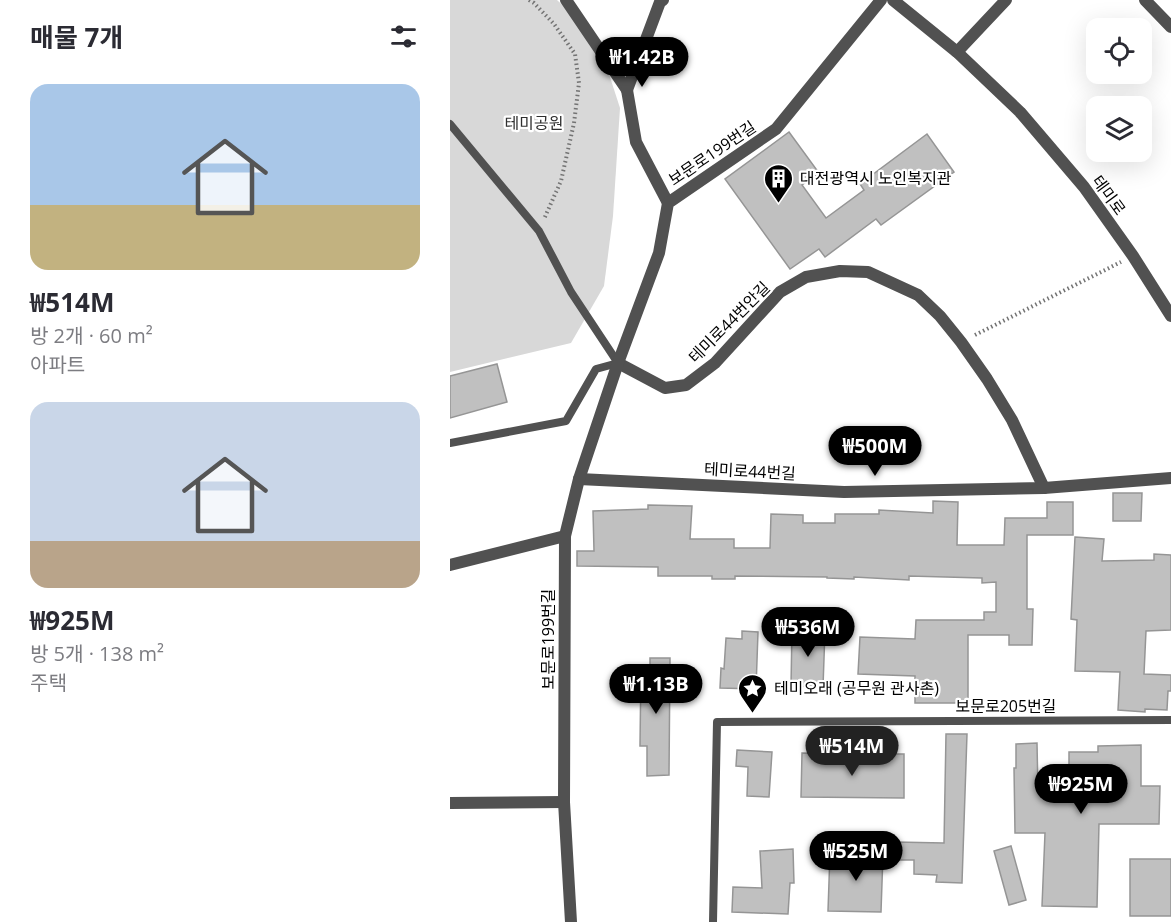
<!DOCTYPE html>
<html lang="ko">
<head>
<meta charset="utf-8">
<style>
  :root { --surface:#fff; --page:#f2f2f3; --text:#2b2b33; --muted:#7c7c81; --accent:#000 }
  body { margin:0; font-family:"Open Sans","Noto Sans KR",sans-serif; background:var(--page); color:var(--text); height:100vh; display:flex; flex-direction:column; font-size:22px; white-space:nowrap }
  * { box-sizing:border-box; margin:0 }
  p { font-size:20px; color:var(--muted) }
  .icon { flex:none; width:33px; height:33px; fill:none; stroke:currentColor; stroke-width:2; stroke-linecap:round; stroke-linejoin:round }
  .map { position:relative; flex:1; overflow:hidden }
  .sheet { display:flex; flex-direction:column; background:var(--surface); width:450px }
  .sheet>* { flex:none }
  .controls { position:absolute; left:636px; top:18px; display:grid; gap:12px }
  .controls a { display:grid; place-items:center; width:66px; height:66px; border-radius:12px; background:var(--surface); box-shadow:0 6px 24px #0002; font-size:30px }
  .price { position:absolute; translate:-50% -51px; padding:0 14px; border-radius:21px; background:var(--accent); color:#fff; font-size:20px; line-height:39px; filter:drop-shadow(0 2px 3px #0008) }
  .price::after { content:''; position:absolute; left:50%; top:36px; width:18px; height:14px; margin-left:-9px; background:inherit; clip-path:polygon(0 0,100% 0,50% 100%) }
  .price.active { background:#222; color:#fff }
  ul { padding:0; list-style:none }
  li { display:grid; align-content:center; gap:12px; height:318px; padding:0 30px }
  li span { display:grid; place-items:center; height:186px; border-radius:18px; color:#555 }
  li>.icon { margin-inline-start:auto }
  span .icon { width:108px; height:108px; fill:#fffc; stroke-width:1 }
  li b { font-size:26px }
  h2 { display:flex; justify-content:space-between; align-items:center; height:72px; padding:0 30px; font-size:26px }
  main { display:flex; flex:1; min-height:0 }
  .map>svg:first-child { display:block }
  .green { fill:#d8d8d8 }
  .building { fill:#c0c0c0; stroke:#959595; stroke-width:1.5 }
  .lines { fill:none; stroke-linecap:round; stroke-linejoin:round }
  .path { stroke:#737373; stroke-width:4; stroke-dasharray:1.5 3; stroke-linecap:butt }
  .lane { stroke:#515151; stroke-width:8 }
  .street { stroke:#515151; stroke-width:12 }
  .labels { text-anchor:middle; dominant-baseline:central; stroke-width:4.5; stroke-linejoin:round; paint-order:stroke }
  .park-label { font-size:16px; fill:#2f2f2f; stroke:#fff }
  .street-label { font-size:16px; fill:#000; stroke:#fff }
  .poi-label { font-size:16px; fill:#000; stroke:#fff; text-anchor:start }
</style>
</head>
<body>
<main>
<section class="sheet">
<h2>매물 7개<svg class="icon" aria-label="filters" viewBox="0 0 24 24"><path d="M4 7h16M4 17h16"/><circle cx="9" cy="7" r="2"/><circle cx="15" cy="17" r="2"/></svg></h2>
<ul>
<li><span style="background:linear-gradient(#a9c7e8 65%,#c2b280 0)"><svg class="icon" aria-label="home" viewBox="0 0 24 24"><path d="M3 11l9-7 9 7M6 9v11h12V9"/></svg></span><div><b>₩514M</b><p>방 2개 · 60 m²</p><p>아파트</p></div></li>
<li><span style="background:linear-gradient(#c9d6e8 75%,#b9a48a 0)"><svg class="icon" aria-label="home" viewBox="0 0 24 24"><path d="M3 11l9-7 9 7M6 9v11h12V9"/></svg></span><div><b>₩925M</b><p>방 5개 · 138 m²</p><p>주택</p></div></li>
</ul>
</section>
<div class="map">
<svg width="721" height="922" viewBox="0 0 721 922">
  <rect width="100%" height="100%" fill="#fff"/>
  <!-- green -->
  <polygon class="green" points="0,0 107,0 147,37 170,108 163,216 154,286 121,343 0,372"/>
  <!-- building -->
  <g class="building">
    <polygon points="339,132 369,173 352,185 376,218 414,190 410,184 477,134 504,172 431,225 426,219 375,257 369,249 340,269 275,179"/>
    <polygon points="47,364 57,402 0,418 0,376"/>
    <polygon points="663,493 692,493 691,521 663,521"/>
    <polygon points="483,501 508,502 507,545 554,545 555,518 597,518 597,502 623,502 623,535 577,535 577,609 583,609 582,645 559,645 559,635 518,635 518,703 465,703 465,676 408,674 410,637 465,639 466,620 534,620 534,612 546,612 546,582 532,583 532,578 459,576 459,580 404,577 404,579 377,578 377,577 285,576 285,579 262,579 262,576 208,576 208,567 127,566 127,551 144,551 143,511 198,509 198,505 242,506 240,539 284,539 284,548 320,548 321,514 353,515 353,523 385,523 385,514 429,514 429,510 483,513"/>
    <polygon points="625,537 654,539 652,561 704,560 704,554 721,555 721,630 696,631 694,674 721,675 721,691 718,691 717,710 695,709 695,712 668,710 670,672 625,671 627,620 621,619"/>
    <polygon points="342,629 375,630 373,687 341,686"/>
    <polygon points="292,631 308,632 306,689 270,688 271,668 274,669 276,638 292,639"/>
    <polygon points="200,658 220,658 219,775 197,776 197,746 190,746 191,665 200,665"/>
    <polygon points="496,734 517,734 512,883 486,882 487,875 464,874 464,860 446,860 446,842 494,843"/>
    <polygon points="587,743 588,792 619,792 619,752 648,752 648,746 691,745 691,786 710,786 709,824 649,824 647,907 592,906 595,833 565,833 564,768 566,768 566,744"/>
    <polygon points="287,750 322,752 319,797 297,796 298,767 286,766"/>
    <polygon points="352,753 385,754 385,759 437,759 437,754 454,754 454,798 351,797"/>
    <polygon points="561,846 576,900 559,905 544,851"/>
    <polygon points="343,849 344,883 340,883 338,914 282,912 283,887 312,888 310,851"/>
    <polygon points="380,853 433,854 431,912 378,911"/>
    <rect x="680" y="859" width="41" height="57"/>
  </g>
  <g class="lines">
    <!-- path -->
    <g class="path">
      <polyline points="79,0 84,3 104,24 125,54 129,83 124,123 111,181 94,219"/>
      <polyline points="525,335 671,262"/>
    </g>
    <!-- lane -->
    <g class="lane">
      <polyline points="0,124 89,231 121,292 168,363 146,369 116,421 0,443"/>
      <polyline points="263,922 267,722 721,720"/>
    </g>
    <!-- street -->
    <g class="street">
      <polyline points="116,0 177,90 186,142 218,203"/>
      <polyline points="443,0 507,52 570,112 634,187 683,256 721,316"/>
      <polyline points="695,0 721,27"/>
      <polyline points="507,52 556,0"/>
      <polyline points="177,90 210,2 213,0"/>
      <polyline points="168,363 215,388 236,385 265,363 330,292 356,277 390,271 418,272 468,295 490,316 511,342 537,379 562,420 594,488"/>
      <polyline points="129,479 394,492 594,488 721,478"/>
      <polyline points="0,565 115,536"/>
      <polyline points="0,803 114,802"/>
      <polyline points="121,922 114,802 115,536 129,479 168,363 209,253 218,203 326,129 431,0"/>
    </g>
  </g>
  <!-- icons -->
  <defs>
    <symbol id="building-pin" viewBox="-11 -11 22 30"><path d="M0 17L-7.5 6A9.5 9.5 0 1 1 7.5 6Z" fill="#000" stroke="#fff"/><path d="M-4-6H4V6H1V3H-1V6H-4ZM-2.5-4.3h1.7v1.8h-1.7ZM.8-4.3h1.7v1.8H.8ZM-2.5-1h1.7V.8h-1.7ZM.8-1h1.7V.8H.8Z" fill="#fff"/></symbol>
    <symbol id="sight-pin" viewBox="-11 -11 22 30"><path d="M0 17L-7.5 6A9.5 9.5 0 1 1 7.5 6Z" fill="#000" stroke="#fff"/><path d="M0-6L1.8-2.2L6-1.7L2.9 1.2L3.7 5.4L0 3.3L-3.7 5.4L-2.9 1.2L-6-1.7L-1.8-2.2Z" fill="#fff"/></symbol>
  </defs>
  <g fill-rule="evenodd">
    <use href="#building-pin" x="312" y="162" width="33" height="45"/>
    <use href="#sight-pin" x="286" y="672" width="33" height="45"/>
  </g>
  <g class="labels">
    <!-- park labels -->
    <g class="park-label">
      <text x="84" y="123">테미공원</text>
    </g>
    <!-- street labels -->
    <g class="street-label">
      <text transform="translate(262 153) rotate(-34)">보문로199번길</text>
      <text transform="translate(659 195) rotate(54)">테미로</text>
      <text transform="translate(279 322) rotate(-45)">테미로44번안길</text>
      <text transform="translate(300 471) rotate(3)">테미로44번길</text>
      <text transform="translate(98 639) rotate(-90)">보문로199번길</text>
      <text x="556" y="706">보문로205번길</text>
    </g>
    <!-- poi labels -->
    <g class="poi-label">
      <text x="350" y="178">대전광역시 노인복지관</text>
      <text x="324" y="688">테미오래 (공무원 관사촌)</text>
    </g>
  </g>
</svg>
<div class="controls">
<a><svg class="icon" aria-label="locate" viewBox="0 0 24 24"><circle cx="12" cy="12" r="6"/><path d="M12 2v4M12 18v4M2 12h4M18 12h4"/></svg></a>
<a><svg class="icon" aria-label="layers" viewBox="0 0 24 24"><path d="M12 4l9 5-9 5-9-5zM3 14l9 5 9-5"/></svg></a>
</div>
<b class="price" style="left:192px;top:88px">₩1.42B</b>
<b class="price" style="left:425px;top:477px">₩500M</b>
<b class="price" style="left:358px;top:658px">₩536M</b>
<b class="price" style="left:206px;top:715px">₩1.13B</b>
<b class="price active" style="left:402px;top:777px">₩514M</b>
<b class="price" style="left:631px;top:815px">₩925M</b>
<b class="price" style="left:406px;top:882px">₩525M</b>
</div>
</main>
</body>
</html>
